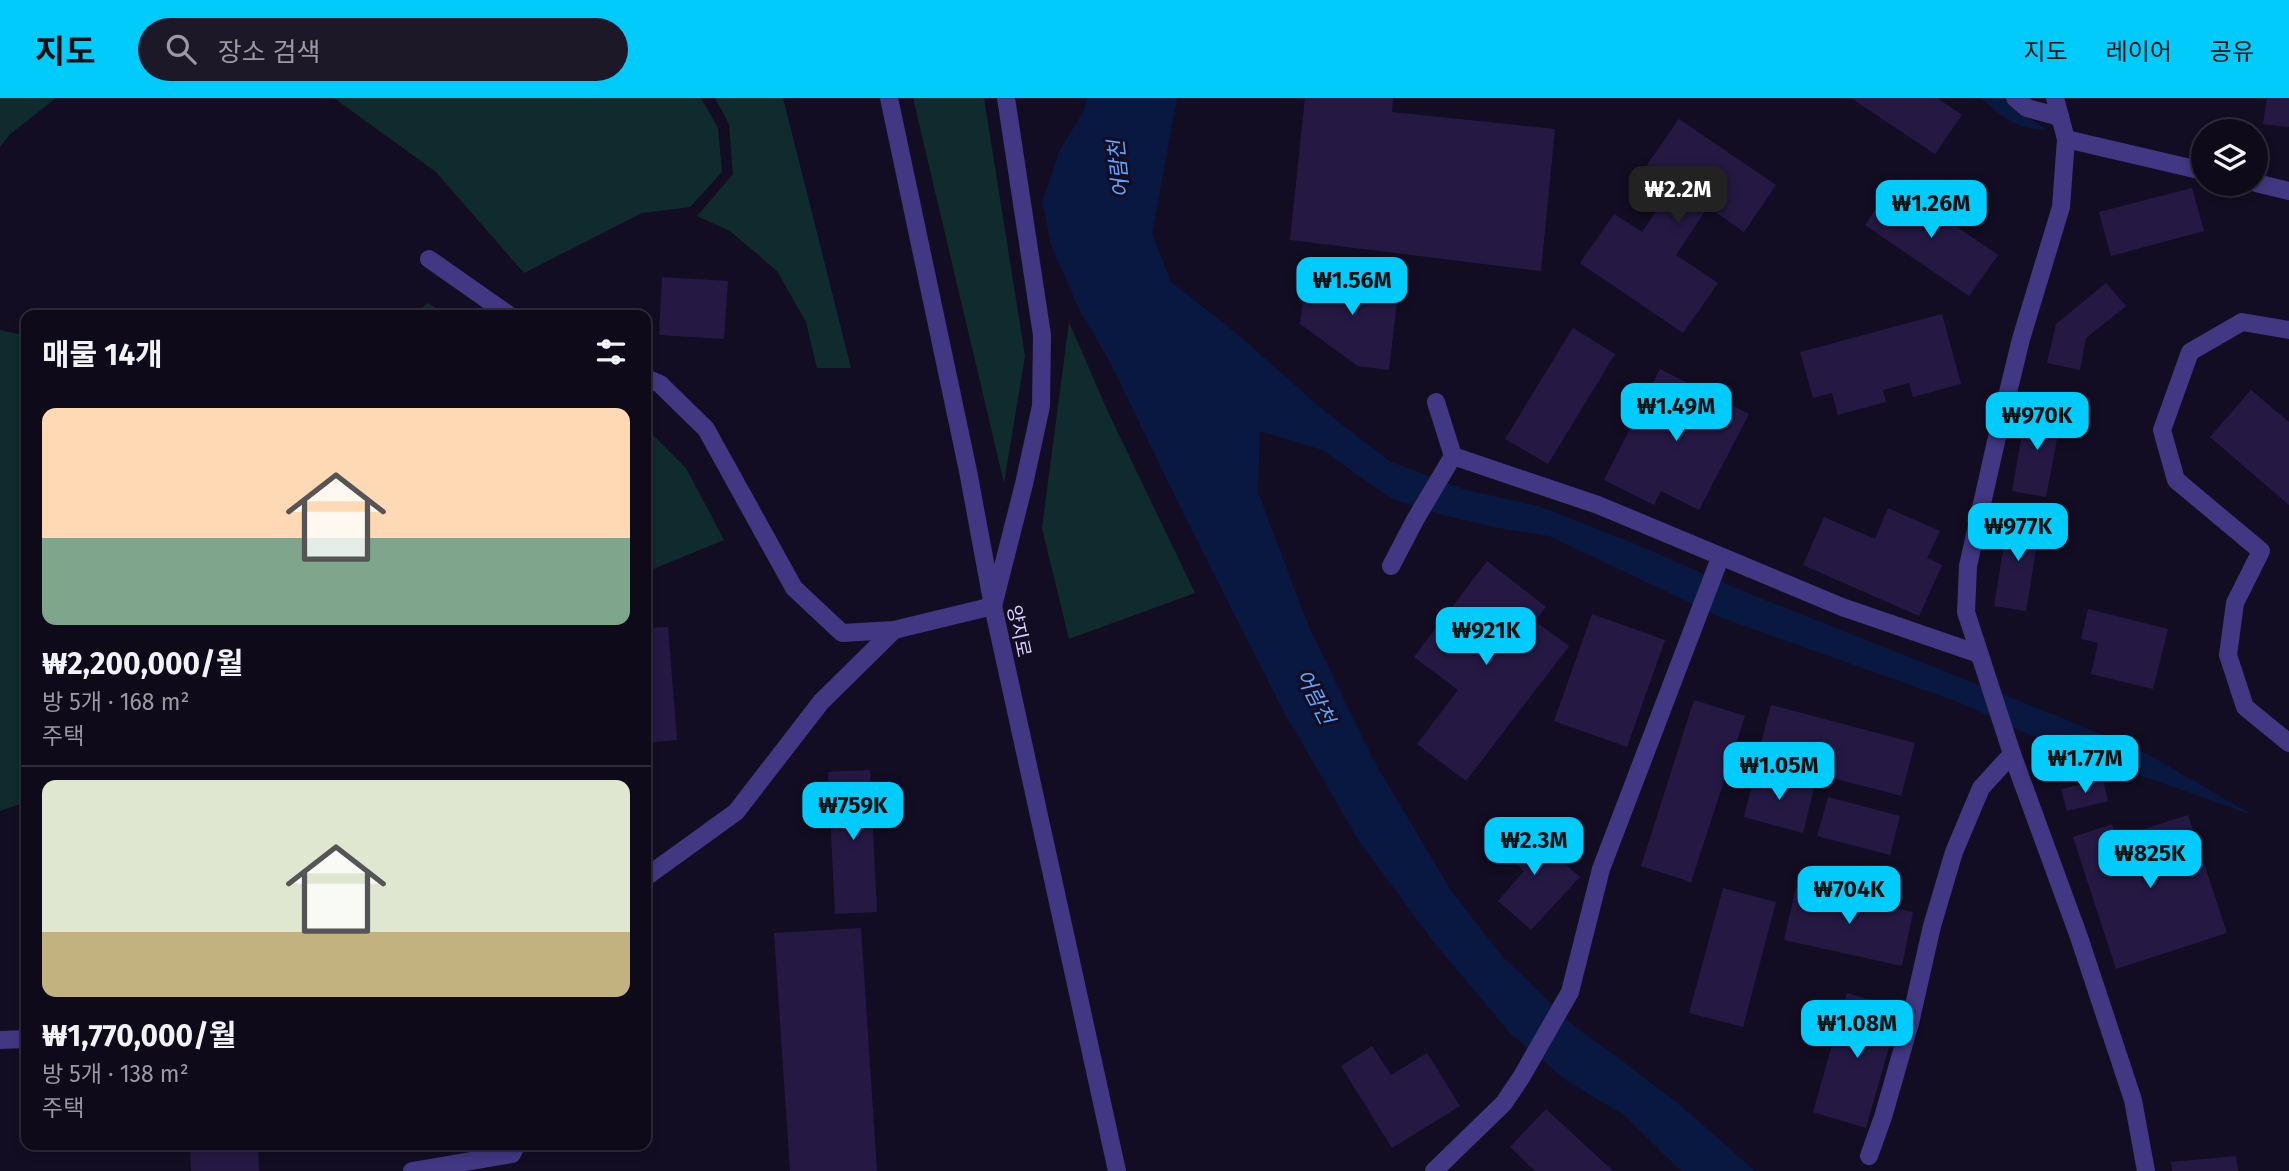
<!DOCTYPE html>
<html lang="ko">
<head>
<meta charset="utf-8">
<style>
  :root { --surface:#0e0a1a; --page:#1c1827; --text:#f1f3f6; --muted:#9b9aa2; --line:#2e2b39; --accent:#00cbfa }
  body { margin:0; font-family:"Fira Sans","Noto Sans KR",sans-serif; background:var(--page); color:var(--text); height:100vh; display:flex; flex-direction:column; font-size:26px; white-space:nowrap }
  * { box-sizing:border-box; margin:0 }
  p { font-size:23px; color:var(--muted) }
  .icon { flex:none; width:38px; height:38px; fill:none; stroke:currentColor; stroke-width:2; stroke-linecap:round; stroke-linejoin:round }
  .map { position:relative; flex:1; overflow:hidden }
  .side { position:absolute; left:21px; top:212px; width:630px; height:840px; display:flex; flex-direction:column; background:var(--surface); border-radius:14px; box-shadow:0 4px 10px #0003,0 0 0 2px var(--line) }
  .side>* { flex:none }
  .buttons { position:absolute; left:2191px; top:21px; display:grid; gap:14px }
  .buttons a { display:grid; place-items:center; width:77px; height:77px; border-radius:50%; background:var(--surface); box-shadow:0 4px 10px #0003,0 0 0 2px var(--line); font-size:35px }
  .price { position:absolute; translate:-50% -60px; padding:0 16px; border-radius:14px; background:var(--accent); color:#111; font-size:23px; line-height:46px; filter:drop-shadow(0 2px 4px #0008) }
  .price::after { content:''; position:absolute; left:50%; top:42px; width:21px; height:16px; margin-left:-10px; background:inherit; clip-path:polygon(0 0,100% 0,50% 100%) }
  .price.current { background:#222; color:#fff }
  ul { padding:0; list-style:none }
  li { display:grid; align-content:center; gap:14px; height:371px; padding:0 21px }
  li+li { border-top:2px solid var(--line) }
  li span { display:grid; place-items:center; height:217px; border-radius:14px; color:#555 }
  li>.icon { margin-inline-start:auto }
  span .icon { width:126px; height:126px; fill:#fffc; stroke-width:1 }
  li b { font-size:30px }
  h2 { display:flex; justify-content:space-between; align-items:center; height:84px; padding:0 21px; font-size:30px }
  header { display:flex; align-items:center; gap:42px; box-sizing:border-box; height:98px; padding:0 35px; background:var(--accent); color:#111 }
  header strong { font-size:33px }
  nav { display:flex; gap:38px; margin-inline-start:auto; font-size:24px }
  .search { width:490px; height:63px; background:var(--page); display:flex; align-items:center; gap:18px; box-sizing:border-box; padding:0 24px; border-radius:38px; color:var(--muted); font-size:26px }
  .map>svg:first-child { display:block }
  .green { fill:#102b2d }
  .water { fill:#081840 }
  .building { fill:#251944 }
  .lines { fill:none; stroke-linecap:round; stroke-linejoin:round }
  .minor { stroke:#413783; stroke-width:18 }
  .labels { text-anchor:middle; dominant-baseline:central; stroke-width:6; stroke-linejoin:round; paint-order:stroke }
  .street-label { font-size:19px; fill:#d8cfff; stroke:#130d23 }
  .water-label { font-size:21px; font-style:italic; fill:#5da6ff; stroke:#130d23 }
</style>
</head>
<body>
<header>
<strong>지도</strong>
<div class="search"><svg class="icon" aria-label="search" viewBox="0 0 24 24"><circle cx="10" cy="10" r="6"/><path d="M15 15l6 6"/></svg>장소 검색</div>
<nav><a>지도</a><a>레이어</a><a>공유</a></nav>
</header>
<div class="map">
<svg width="2289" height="1073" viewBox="0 0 2289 1073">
  <rect width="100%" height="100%" fill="#130d23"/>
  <!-- green -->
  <g class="green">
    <polygon points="0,0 56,0 9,37 0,49"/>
    <polygon points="334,0 701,0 718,30 722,74 690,109 642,115 524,175 436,74"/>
    <polygon points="715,0 783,0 851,270 817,270 806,224 777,173 730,133 697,118 733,76 729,26"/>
    <polygon points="913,0 984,0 1025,258 1004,385"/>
    <polygon points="427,205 449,217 416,217"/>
    <polygon points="1069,224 1107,312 1195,495 1069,541 1042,430"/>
    <polygon points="0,232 26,238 26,704 0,713"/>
    <polygon points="646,330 686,370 724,442 646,474"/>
  </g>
  <!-- water -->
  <g class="water">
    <polygon points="1087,0 1177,0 1152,136 1171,184 1235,234 1321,310 1389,363 1466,392 1538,408 1631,444 1745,494 2060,619 2151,658 2254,718 2160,684 2076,658 1958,604 1722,520 1549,438 1498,430 1443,417 1392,401 1322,352 1260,333 1258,394 1308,527 1374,663 1450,791 1500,856 1575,929 1624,964 1686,1012 1755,1073 1681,1073 1624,1017 1567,983 1511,936 1432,842 1359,743 1284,614 1184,417 1111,266 1079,211 1051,147 1042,104 1059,54 1084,12"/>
    <path d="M1981 0H2002L2021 16 2048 32C2017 31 2004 21 1981 0Z"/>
  </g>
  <!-- building -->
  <g class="building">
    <polygon points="1305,0 1393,0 1392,14 1555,31 1541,173 1290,142"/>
    <polygon points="1851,0 1937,0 1962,17 1935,56"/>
    <polygon points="2267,0 2289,0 2289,29 2263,26"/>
    <polygon points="1679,21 1776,87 1744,134 1708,109 1676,157 1718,185 1683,235 1580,165 1614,116 1642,134 1673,89 1645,70"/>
    <polygon points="1893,85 1998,157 1969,198 1865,127"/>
    <polygon points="2192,90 2204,133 2111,158 2099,114"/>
    <polygon points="1306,175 1399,186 1389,272 1358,268 1300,226"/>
    <polygon points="662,179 728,183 724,241 659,237"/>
    <polygon points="2106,185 2126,208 2086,240 2080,272 2047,265 2056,226"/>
    <polygon points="1942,216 1961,286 1913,299 1909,285 1883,292 1886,304 1838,317 1832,295 1813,300 1800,254"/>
    <polygon points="1573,230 1615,256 1548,366 1505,341"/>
    <polygon points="1660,271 1749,316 1699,412 1661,393 1654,407 1604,382"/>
    <polygon points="2251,292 2289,324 2289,407 2210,339"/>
    <polygon points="2027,308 2062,315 2046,399 2012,393"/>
    <polygon points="1888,410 1940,433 1927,460 1942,467 1919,518 1803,467 1824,419 1875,441"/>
    <polygon points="2009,416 2041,421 2026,513 1994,508"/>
    <polygon points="1487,463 1546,509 1535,523 1569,548 1466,683 1417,646 1458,592 1414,559"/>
    <polygon points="2088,511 2168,531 2153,591 2091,576 2098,545 2081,541"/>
    <polygon points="1592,516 1665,542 1627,649 1554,623"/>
    <polygon points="668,529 677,642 646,645 646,530"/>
    <polygon points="1694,602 1745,618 1691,784 1641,768"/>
    <polygon points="1771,607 1915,645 1901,698 1757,660"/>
    <polygon points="870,672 877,814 835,816 828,674"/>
    <polygon points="1755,674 1814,690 1803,735 1744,719"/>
    <polygon points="2103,681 2108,703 2067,713 2061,691"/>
    <polygon points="1828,699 1900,718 1890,757 1817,738"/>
    <polygon points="2188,717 2227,835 2116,871 2073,739 2112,726 2116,740"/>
    <polygon points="1519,725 1580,779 1531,832 1498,803 1524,773 1497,749"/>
    <polygon points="1796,789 1913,814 1902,868 1784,842"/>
    <polygon points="1723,790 1776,804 1743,929 1689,915"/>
    <polygon points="861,830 877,1073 790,1073 774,835"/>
    <polygon points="1847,895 1900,910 1866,1030 1813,1014"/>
    <polygon points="1372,948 1391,977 1427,955 1460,1008 1392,1050 1341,968"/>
    <polygon points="1546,1011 1613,1073 1535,1073 1510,1049"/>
    <polygon points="190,1046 258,1046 259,1073 191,1073"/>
    <polygon points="2236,1058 2238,1073 2172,1073 2171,1064"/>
  </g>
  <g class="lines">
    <!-- minor -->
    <g class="minor">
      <polyline points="889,0 968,373 993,508 1117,1073"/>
      <polyline points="2015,0 2027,10 2060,19"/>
      <polyline points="2055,0 2066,41 2061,109 2021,241 1995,348 1968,468 1966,514 2012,656 2079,839 2133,1002 2146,1073"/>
      <polyline points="2066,41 2203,73"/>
      <polyline points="2256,85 2289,93"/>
      <polyline points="429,161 509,217"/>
      <polyline points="2289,232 2242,224 2190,254 2162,332 2176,382 2261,453 2235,505 2228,557 2245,609 2289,645"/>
      <polyline points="646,280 660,286 706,331 794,490 842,535 894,532 993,508 1024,386 1041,308 1042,237 1006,0"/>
      <polyline points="1436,304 1453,358 1598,407 1842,509 1979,556"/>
      <polyline points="1391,468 1415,422 1453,358"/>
      <polyline points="646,779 736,714 821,604 894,532"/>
      <polyline points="0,942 26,941"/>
      <polyline points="1869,1058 1883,1019 1910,925 1932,828 1954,754 1981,690 2012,656"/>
      <polyline points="412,1073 512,1056 517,1046"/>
      <polyline points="1434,1073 1504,1005 1522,978 1570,894 1601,771 1720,460"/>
    </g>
  </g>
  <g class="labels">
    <!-- street labels -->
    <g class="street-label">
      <text transform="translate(1019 533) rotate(78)">양지로</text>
    </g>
    <!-- water labels -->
    <g class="water-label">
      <text transform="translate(1119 71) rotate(-96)">어람천</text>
      <text transform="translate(1315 599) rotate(63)">어람천</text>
    </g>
  </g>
</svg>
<div class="buttons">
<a><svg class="icon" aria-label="layers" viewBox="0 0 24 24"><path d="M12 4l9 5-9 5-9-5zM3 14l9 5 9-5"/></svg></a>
</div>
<b class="price current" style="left:1678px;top:128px">₩2.2M</b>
<b class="price" style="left:1931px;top:142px">₩1.26M</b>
<b class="price" style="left:1352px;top:219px">₩1.56M</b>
<b class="price" style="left:1676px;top:345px">₩1.49M</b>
<b class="price" style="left:2037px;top:354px">₩970K</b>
<b class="price" style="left:2018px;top:465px">₩977K</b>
<b class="price" style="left:1486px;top:569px">₩921K</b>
<b class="price" style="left:2085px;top:697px">₩1.77M</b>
<b class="price" style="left:1779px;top:704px">₩1.05M</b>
<b class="price" style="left:853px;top:744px">₩759K</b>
<b class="price" style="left:1534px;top:779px">₩2.3M</b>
<b class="price" style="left:2150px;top:792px">₩825K</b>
<b class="price" style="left:1849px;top:828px">₩704K</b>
<b class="price" style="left:1857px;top:962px">₩1.08M</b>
<section class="side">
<h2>매물 14개<svg class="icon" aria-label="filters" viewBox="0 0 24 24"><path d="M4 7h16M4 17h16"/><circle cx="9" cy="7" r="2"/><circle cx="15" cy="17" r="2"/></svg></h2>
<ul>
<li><span style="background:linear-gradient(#ffd9b3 60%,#7fa58c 0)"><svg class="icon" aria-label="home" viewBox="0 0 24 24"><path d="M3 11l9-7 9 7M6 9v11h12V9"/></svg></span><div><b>₩2,200,000/월</b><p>방 5개 · 168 m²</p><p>주택</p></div></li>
<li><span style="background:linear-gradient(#dfe7d0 70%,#c2b280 0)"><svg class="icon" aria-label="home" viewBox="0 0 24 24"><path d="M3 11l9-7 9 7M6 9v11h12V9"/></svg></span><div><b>₩1,770,000/월</b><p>방 5개 · 138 m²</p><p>주택</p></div></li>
</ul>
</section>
</div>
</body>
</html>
